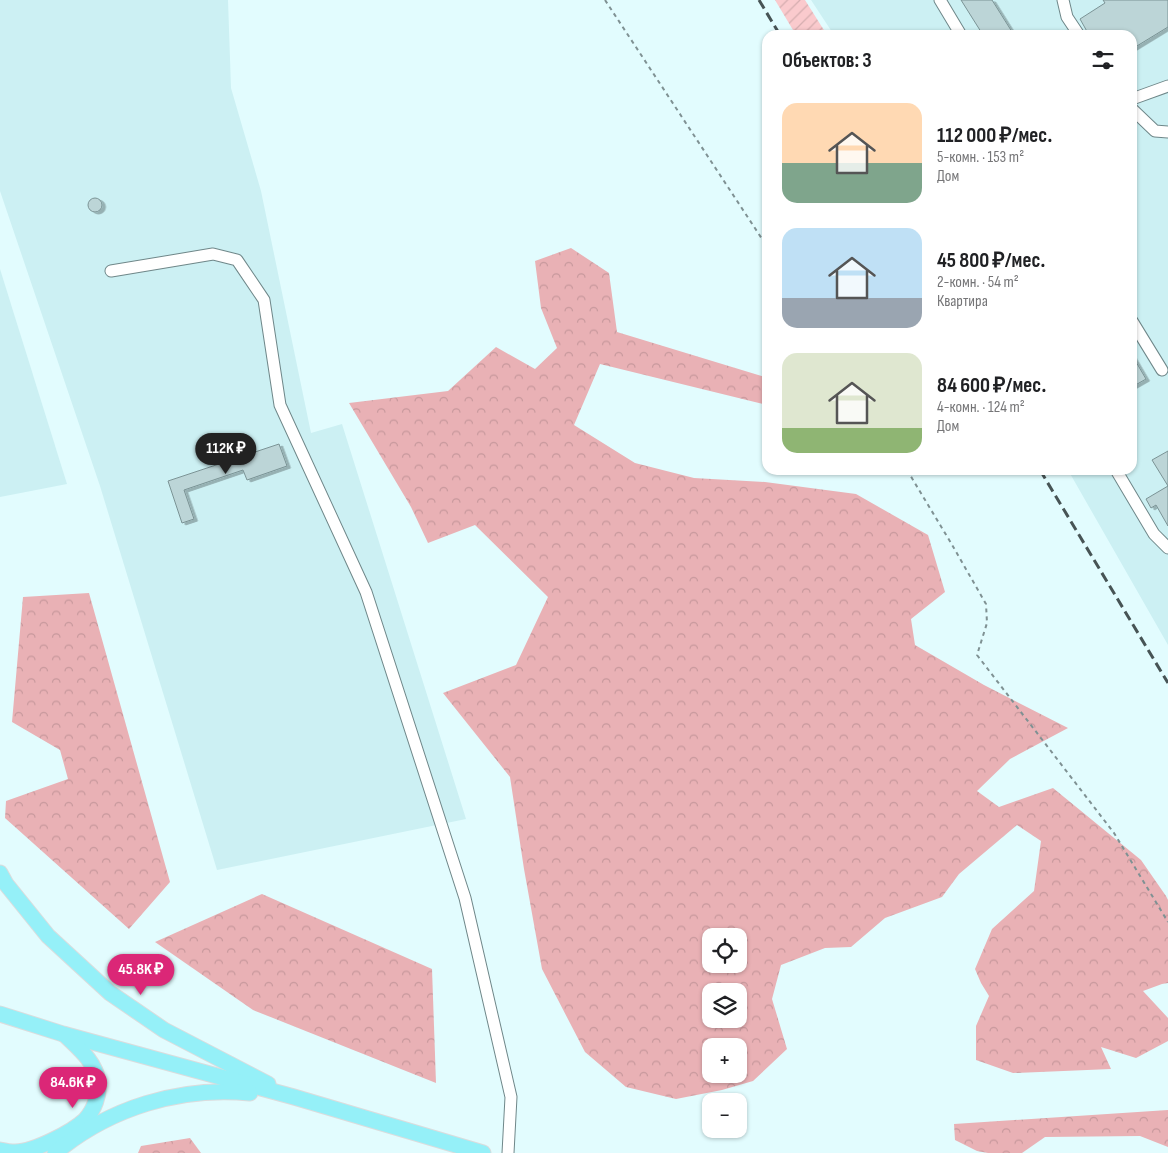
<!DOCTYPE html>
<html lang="ru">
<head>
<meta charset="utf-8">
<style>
  :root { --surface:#fff; --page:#f6f6f6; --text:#202124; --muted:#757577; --accent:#db2777 }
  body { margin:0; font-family:"Sofia Sans Condensed",sans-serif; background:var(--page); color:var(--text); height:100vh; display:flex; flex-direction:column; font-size:19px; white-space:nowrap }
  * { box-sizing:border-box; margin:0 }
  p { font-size:16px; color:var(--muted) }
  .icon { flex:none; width:28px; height:28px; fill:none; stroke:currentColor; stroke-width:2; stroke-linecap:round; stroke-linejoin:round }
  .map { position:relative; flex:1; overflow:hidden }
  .side { position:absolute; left:762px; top:30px; width:375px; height:445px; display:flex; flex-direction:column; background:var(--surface); border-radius:15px; box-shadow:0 1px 4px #0004 }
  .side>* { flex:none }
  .fabs { position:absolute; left:702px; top:928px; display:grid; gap:10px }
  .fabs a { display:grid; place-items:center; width:45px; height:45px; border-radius:10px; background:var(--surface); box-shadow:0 1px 4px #0004; font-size:25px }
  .price { position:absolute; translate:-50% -42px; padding:0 11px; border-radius:18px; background:var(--accent); color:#fff; font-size:16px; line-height:32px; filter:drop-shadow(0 1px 2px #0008) }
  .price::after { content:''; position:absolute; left:50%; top:30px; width:15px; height:11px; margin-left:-8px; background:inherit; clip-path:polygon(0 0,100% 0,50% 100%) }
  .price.selected { background:#222; color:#fff }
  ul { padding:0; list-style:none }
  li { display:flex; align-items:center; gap:15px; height:125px; padding:0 20px }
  li span { display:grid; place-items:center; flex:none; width:140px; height:100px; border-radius:15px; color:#555 }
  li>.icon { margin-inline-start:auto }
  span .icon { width:60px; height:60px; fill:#fffc; stroke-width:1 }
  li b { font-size:21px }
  h2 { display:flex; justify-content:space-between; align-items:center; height:60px; padding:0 20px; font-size:21px }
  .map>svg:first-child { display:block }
  .built { fill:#ccf0f3 }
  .forest { fill:url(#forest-crowns); fill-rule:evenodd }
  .garden { fill:url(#garden-furrows) }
  .building { fill:#bcd5d7; stroke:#7b9395; filter:url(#shadow) }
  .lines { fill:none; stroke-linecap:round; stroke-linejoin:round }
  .minor-casing { stroke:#6f8789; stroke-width:13 }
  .major-casing { stroke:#dbdcdd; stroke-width:17 }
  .path { stroke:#7f9193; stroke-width:2; stroke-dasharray:4 4; stroke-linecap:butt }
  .minor { stroke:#fff; stroke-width:11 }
  .major { stroke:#95f0f8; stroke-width:15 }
  .rail { stroke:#475455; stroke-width:3; stroke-dasharray:10 5; stroke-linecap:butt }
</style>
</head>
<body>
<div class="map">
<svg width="1168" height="1153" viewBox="0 0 1168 1153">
  <defs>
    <pattern id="forest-crowns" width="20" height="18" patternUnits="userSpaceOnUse" patternTransform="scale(1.25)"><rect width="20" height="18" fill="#e9b1b5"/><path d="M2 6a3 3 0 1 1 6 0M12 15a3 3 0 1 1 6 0" fill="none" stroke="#c7989c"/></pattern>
    <pattern id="garden-furrows" width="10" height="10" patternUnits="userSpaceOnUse" patternTransform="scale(1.25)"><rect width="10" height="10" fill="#facacd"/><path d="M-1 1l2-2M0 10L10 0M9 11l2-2" fill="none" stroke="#d6aeb0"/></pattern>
    <filter id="shadow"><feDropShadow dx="3.5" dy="2" stdDeviation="0" flood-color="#0004"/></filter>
  </defs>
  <rect width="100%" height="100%" fill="#e2fcfe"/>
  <!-- built -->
  <g class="built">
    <polygon points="0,0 228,0 231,88 261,191 311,433 342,424 466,819 217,870 100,486 0,191"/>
    <polygon points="811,0 1168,0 1168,645 1068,470 1132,470 1132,35 834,35"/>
    <polygon points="0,269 67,484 0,497"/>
  </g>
  <!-- forest -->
  <g class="forest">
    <path d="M571 248 609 273 617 332 768 378 767 405 600 364 574 425 635 463 694 478 765 482 856 494 928 535 945 592 911 619 915 645 984 685 1068 728 1010 759 977 791 999 807 1053 788 1141 860 1166 896 1168 900V983L1162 984 1143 991 1168 1018V1041L1136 1058 1101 1047 1111 1069 1013 1073 976 1060V1026L989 996 981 983 975 969 992 929 1034 891 1041 841 1017 825 959 874 942 897 885 918 851 947 825 948 781 965 772 999 787 1049 753 1081 722 1090 676 1099 626 1087 585 1052 542 969 524 869 510 777 443 693 516 665 548 597 475 525 428 543 411 507 349 403 448 391 496 347 535 369 557 348 541 308 535 261ZM711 936H739V964H711ZM739 991V1019H711V991ZM711 1046H739V1074H711Z"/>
    <polygon points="89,593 170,882 129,929 5,818 6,801 68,779 60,750 12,722 23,597"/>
    <polygon points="262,894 432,969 436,1083 253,1010 155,942"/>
    <polygon points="1168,1110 1168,1147 1140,1136 1045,1137 1022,1153 988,1153 977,1151 955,1140 954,1124"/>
    <polygon points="190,1138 201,1153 138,1153 141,1146"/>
  </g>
  <!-- garden -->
  <polygon class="garden" points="775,0 805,0 827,35 796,35"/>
  <!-- building -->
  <g class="building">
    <polygon points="961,0 992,0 1014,35 983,35"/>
    <polygon points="1103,0 1168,0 1168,27 1132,49 1132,35 1089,35 1080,19 1105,3"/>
    <circle cx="95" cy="205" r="7"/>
    <polygon points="1132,355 1146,379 1132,387"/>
    <polygon points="279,444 287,466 247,480 243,470 184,490 194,519 182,523 168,481"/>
    <polygon points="1168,451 1168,526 1156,505 1151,508 1146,499 1168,486 1152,460"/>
  </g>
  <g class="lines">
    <defs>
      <g id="minor">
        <polyline points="940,0 961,35"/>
        <polyline points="1063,0 1067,17 1079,35"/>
        <polyline points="1132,99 1168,86"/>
        <polyline points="1132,109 1155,131 1168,132"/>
        <polyline points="111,271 213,254 237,260 264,300 280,405 366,592 465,898 511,1097 508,1153"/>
        <polyline points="1132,321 1162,370"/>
        <polyline points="1116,470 1154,534 1168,548"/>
      </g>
      <g id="major">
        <polyline points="0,873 6,884 48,936 110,993 164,1030 268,1084"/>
        <polyline points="0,1014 63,1034 294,1097 483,1153"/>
        <path d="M0 1150C5 1151 10 1152 15 1152 34 1152 72 1132 85 1120 94 1110 100 1095 98 1081 95 1061 78 1048 65 1035"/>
        <path d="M55 1153C109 1108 180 1086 250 1093"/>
      </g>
    </defs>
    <!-- minor casing -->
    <use href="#minor" class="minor-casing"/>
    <!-- major casing -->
    <use href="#major" class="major-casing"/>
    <!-- path -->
    <g class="path">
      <polyline points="605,0 768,248"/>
      <polyline points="907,470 951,543 986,604 987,623 977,655 1114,833 1168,922"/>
    </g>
    <!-- minor -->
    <use href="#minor" class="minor"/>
    <!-- major -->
    <use href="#major" class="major"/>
    <!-- rail -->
    <g class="rail">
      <polyline points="759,0 780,35"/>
      <polyline points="1040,470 1168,683"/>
    </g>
  </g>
</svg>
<div class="fabs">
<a><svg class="icon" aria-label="locate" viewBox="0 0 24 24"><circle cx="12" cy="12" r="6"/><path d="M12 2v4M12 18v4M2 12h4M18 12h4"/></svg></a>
<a><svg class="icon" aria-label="layers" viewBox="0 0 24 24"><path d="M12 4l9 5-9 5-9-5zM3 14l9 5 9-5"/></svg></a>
<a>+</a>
<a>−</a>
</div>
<b class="price selected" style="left:226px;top:475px">112K ₽</b>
<b class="price" style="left:141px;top:996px">45.8K ₽</b>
<b class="price" style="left:73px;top:1109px">84.6K ₽</b>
<section class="side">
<h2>Объектов: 3<svg class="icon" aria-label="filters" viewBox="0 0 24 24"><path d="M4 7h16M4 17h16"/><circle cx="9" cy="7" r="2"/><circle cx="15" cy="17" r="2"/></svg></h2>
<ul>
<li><span style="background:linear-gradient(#ffd9b3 60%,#7fa58c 0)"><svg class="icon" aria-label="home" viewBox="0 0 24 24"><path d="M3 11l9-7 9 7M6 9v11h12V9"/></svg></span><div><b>112 000 ₽/мес.</b><p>5-комн. · 153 m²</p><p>Дом</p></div></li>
<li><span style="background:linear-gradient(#bfe0f5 70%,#9aa5b1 0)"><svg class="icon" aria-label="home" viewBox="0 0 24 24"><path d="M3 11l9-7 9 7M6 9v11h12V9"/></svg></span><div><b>45 800 ₽/мес.</b><p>2-комн. · 54 m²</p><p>Квартира</p></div></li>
<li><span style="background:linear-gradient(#dfe7d0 75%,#8fb573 0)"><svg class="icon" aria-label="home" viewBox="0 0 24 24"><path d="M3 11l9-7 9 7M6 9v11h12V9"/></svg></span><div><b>84 600 ₽/мес.</b><p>4-комн. · 124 m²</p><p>Дом</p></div></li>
</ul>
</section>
</div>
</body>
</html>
